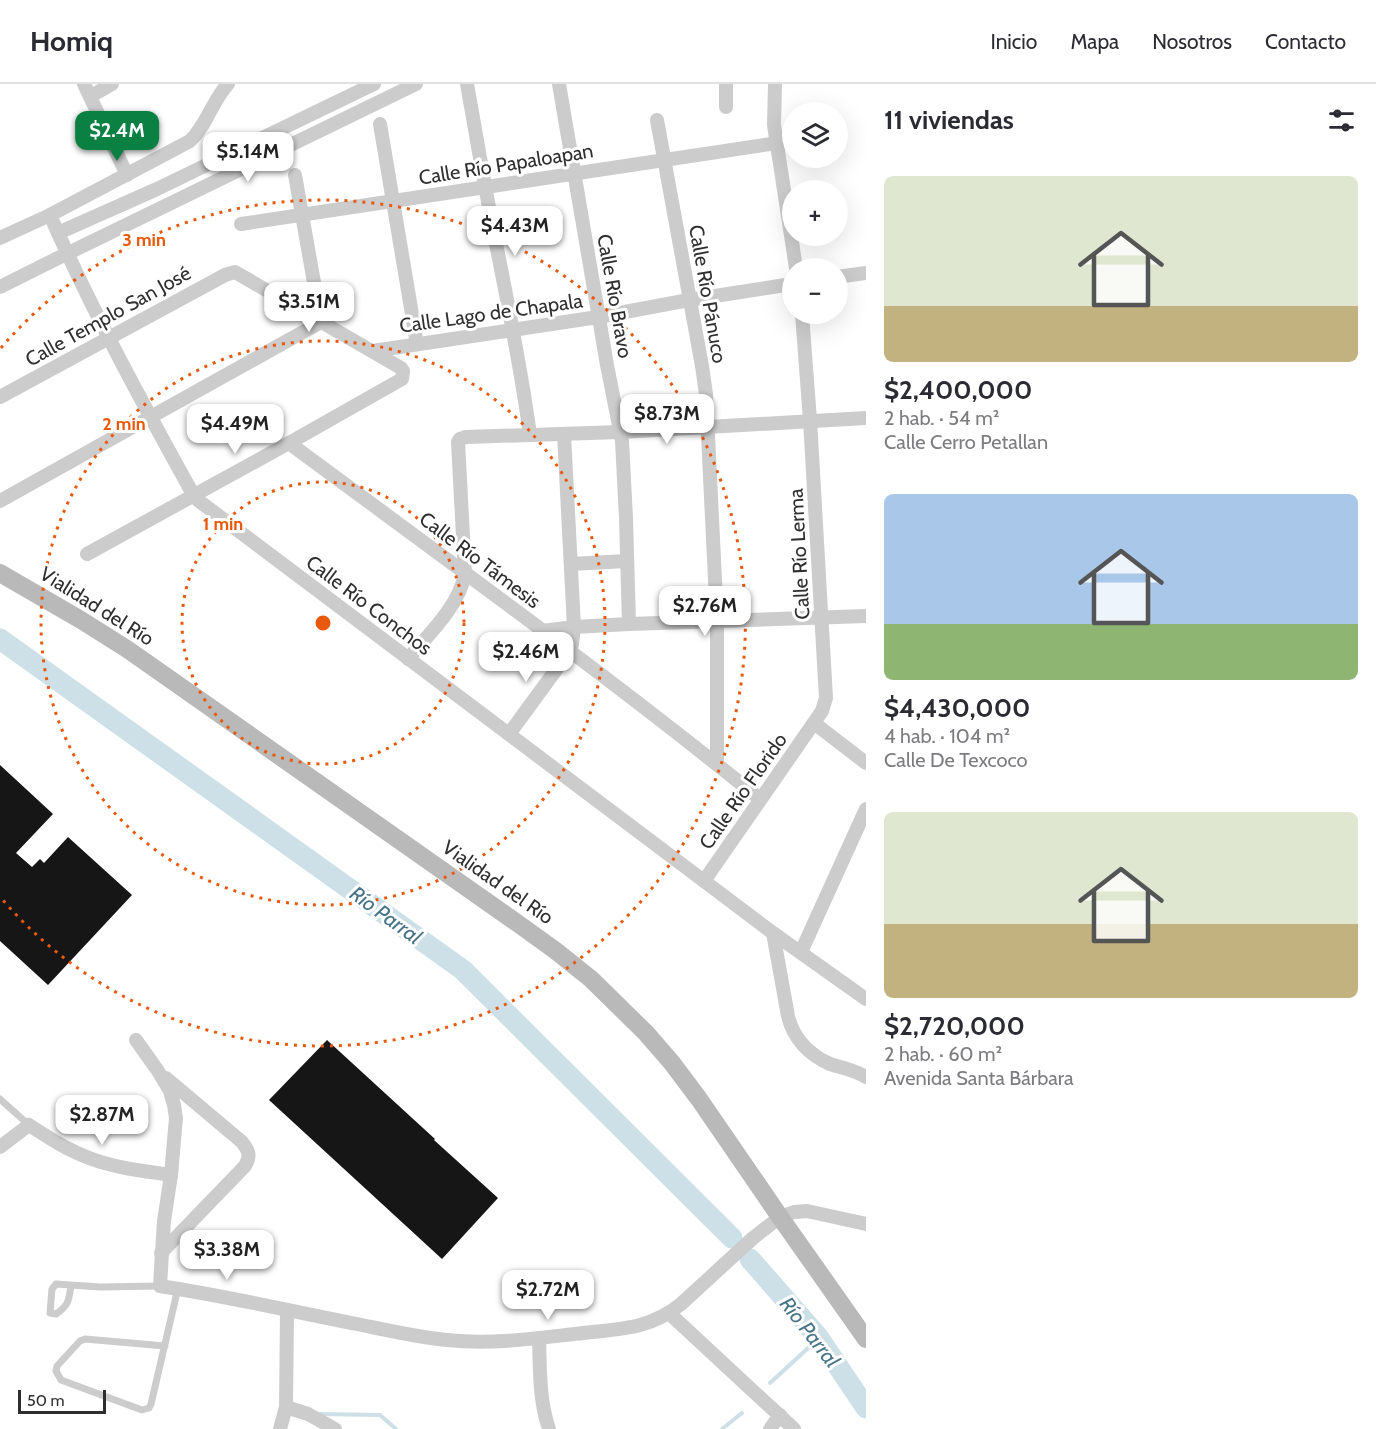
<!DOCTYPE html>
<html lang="es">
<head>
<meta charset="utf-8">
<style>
  :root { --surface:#fff; --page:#f2f2f3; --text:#2b2b33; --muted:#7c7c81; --line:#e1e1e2; --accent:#0b8043 }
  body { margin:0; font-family:Cabin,sans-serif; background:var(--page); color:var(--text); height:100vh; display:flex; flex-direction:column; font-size:22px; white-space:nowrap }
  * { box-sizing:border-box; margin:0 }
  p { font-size:20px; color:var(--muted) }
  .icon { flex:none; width:33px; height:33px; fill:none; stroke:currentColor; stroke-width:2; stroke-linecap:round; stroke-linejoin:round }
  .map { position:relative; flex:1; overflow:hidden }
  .details { display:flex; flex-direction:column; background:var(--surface); width:510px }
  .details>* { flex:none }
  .controls { position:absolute; left:782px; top:18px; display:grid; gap:12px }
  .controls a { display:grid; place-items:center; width:66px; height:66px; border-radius:50%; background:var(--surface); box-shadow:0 6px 24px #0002; font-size:30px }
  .scale { position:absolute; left:18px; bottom:15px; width:88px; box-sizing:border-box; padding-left:6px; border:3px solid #2f2f2f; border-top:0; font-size:16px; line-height:21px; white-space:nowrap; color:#2f2f2f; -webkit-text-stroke:4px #fff; paint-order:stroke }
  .price { position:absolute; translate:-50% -51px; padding:0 14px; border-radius:12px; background:#fff; color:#222; font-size:20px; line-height:39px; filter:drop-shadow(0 2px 3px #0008) }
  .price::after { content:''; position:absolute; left:50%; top:36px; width:18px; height:14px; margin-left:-9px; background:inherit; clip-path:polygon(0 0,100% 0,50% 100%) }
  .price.on { background:var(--accent); color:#fff }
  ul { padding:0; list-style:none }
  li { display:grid; align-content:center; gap:12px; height:318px; padding:0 18px }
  li span { display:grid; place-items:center; height:186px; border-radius:9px; color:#555 }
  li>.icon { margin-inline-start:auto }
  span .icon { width:108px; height:108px; fill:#fffc; stroke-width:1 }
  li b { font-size:26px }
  h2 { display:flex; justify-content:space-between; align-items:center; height:72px; padding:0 18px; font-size:26px }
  header { display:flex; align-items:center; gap:36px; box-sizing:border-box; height:84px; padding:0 30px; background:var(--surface); border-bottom:2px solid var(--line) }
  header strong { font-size:28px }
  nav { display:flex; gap:33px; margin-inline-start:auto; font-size:21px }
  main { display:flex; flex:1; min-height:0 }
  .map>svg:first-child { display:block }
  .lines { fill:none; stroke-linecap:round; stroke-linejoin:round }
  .stream { stroke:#cde0e7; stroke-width:4 }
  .river { stroke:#cde0e7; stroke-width:21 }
  .building { fill:#161616 }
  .service { stroke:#ccc; stroke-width:7 }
  .minor { stroke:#ccc; stroke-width:14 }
  .secondary { stroke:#b9b9b9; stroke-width:18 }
  .ring { fill:none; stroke:#e8590c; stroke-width:3; stroke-dasharray:3 6 }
  .labels { text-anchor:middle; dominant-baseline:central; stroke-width:6; stroke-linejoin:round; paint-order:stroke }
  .street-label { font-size:20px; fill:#2f2f2f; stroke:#fff }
  .water-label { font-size:21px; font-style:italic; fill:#477587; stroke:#fff }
  .centre { fill:#e8590c; stroke:#fff; stroke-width:3 }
  .ring-label { font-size:18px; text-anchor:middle; font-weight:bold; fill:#e8590c; stroke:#fff; stroke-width:6; stroke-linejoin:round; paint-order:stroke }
</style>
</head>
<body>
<header>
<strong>Homiq</strong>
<nav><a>Inicio</a><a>Mapa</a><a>Nosotros</a><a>Contacto</a></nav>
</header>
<main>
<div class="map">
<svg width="866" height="1345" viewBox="0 0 866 1345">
  <rect width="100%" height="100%" fill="#fff"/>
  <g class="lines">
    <!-- stream -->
    <g class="stream">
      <polyline points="770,1299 819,1254"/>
      <polyline points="318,1330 380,1331 396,1345"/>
      <polyline points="722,1345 742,1329"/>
    </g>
    <!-- river -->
    <g class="river">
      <polyline points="0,555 463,886 732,1154"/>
      <polyline points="750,1175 819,1254 866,1324"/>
    </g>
  </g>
  <!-- building -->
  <g class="building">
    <polygon points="0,681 53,730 16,769 32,783 40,775 44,779 68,753 132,811 48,901 0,857"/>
    <polygon points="327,956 435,1055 434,1056 498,1114 442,1175 269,1016"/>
  </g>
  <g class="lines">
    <!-- service -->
    <g class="service">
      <polyline points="0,1015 29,1041"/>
      <path d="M71 1201C69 1216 69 1221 56 1230L50 1229 52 1205 56 1200 100 1203 160 1202"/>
      <polyline points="165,1262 85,1255 80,1257 57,1282 56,1287 61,1296 142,1326 149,1324 151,1320 178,1204"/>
    </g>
    <!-- minor -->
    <g class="minor">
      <polyline points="84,0 127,91"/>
      <path d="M467 0C476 50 484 99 494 149 507 216 521 283 530 351"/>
      <polyline points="559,0 607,281 622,357 626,434 629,540"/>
      <polyline points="775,0 774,41 796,184"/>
      <polyline points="91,12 112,0"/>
      <polyline points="726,23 726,0"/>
      <polyline points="657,36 702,282 706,310 717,537 717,680"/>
      <polyline points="380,40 417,260"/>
      <path d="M50 131C92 227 143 320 194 412L199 417 704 797 773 849 866 915"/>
      <polyline points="241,140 777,59"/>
      <polyline points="58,149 157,105 374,0"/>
      <path d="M0 154 50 131 190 57C207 41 212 17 228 0"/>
      <polyline points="837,193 866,189"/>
      <polyline points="0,203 54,176 416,0"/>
      <polyline points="373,267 598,233 689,216 792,200"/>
      <polyline points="0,313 225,191 235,188 401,284 403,287 402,295 289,359 87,470"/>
      <path d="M289 359C447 476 607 591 760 715"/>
      <polyline points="0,417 321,238 295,91"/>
      <polyline points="571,480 627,477"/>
      <polyline points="542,547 574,543 629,540 866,532"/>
      <path d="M408 575C429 550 459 522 465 490L458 358 460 355 466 353 620 348 866 334"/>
      <polyline points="814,639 866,679"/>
      <polyline points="509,650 569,568 572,560 574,543 564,350"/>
      <polyline points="704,797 822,627 826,614 810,336 802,230"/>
      <path d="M773 849 788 932C793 954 809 971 830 980 843 984 855 986 866 993"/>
      <polyline points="801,868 866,725"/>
      <path d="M136 956 158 987 170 1007 174 1021 176 1034 171 1091 164 1137 160 1202C226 1212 291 1227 357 1240 386 1246 416 1253 447 1256 492 1261 538 1254 583 1249 621 1245 650 1245 681 1220L753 1154 780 1133 794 1128 807 1127 866 1140"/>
      <path d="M0 1063 29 1041C49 1054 69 1067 92 1075 116 1084 145 1087 171 1091"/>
      <path d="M161 1169 245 1082C251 1072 249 1067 242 1058L166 994"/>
      <polyline points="670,1230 794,1345"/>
      <path d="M539 1254C540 1285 539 1316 549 1345"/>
      <polyline points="286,1323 308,1330 335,1345"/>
      <polyline points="280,1345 286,1323 287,1226"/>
      <polyline points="770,1345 780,1331"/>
    </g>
    <!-- secondary -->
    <polyline class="secondary" points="0,489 81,536 127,565 520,841 556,867 591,895 646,949 672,979 699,1015 780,1133 866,1255"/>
  </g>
  <!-- distance rings -->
  <g class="ring">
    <circle cx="323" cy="539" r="141"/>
    <circle cx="323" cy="539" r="282"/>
    <path d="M1 264A423 423 0 1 1 1 814"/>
  </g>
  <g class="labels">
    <!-- street labels -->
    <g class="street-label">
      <text transform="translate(506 80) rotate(-9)">Calle Río Papaloapan</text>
      <text transform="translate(708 210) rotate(80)">Calle Río Pánuco</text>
      <text transform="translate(615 212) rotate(80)">Calle Río Bravo</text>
      <text transform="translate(491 229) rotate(-8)">Calle Lago de Chapala</text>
      <text transform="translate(108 232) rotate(-29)">Calle Templo San José</text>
      <text transform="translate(799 470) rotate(-93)">Calle Río Lerma</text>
      <text transform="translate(480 476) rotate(37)">Calle Río Támesis</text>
      <text transform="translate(369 521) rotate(37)">Calle Río Conchos</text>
      <text transform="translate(97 522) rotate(32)">Vialidad del Río</text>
      <text transform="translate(743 707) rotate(-55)">Calle Río Florido</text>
      <text transform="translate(498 798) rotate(35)">Vialidad del Río</text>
    </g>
    <!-- water labels -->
    <g class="water-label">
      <text transform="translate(386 831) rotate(36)">Río Parral</text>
      <text transform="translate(810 1248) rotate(52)">Río Parral</text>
    </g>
  </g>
  <circle cx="323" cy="539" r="9" class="centre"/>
  <g class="ring-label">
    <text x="144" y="162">3 min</text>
    <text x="124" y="346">2 min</text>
    <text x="223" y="446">1 min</text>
  </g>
</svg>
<div class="controls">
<a><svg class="icon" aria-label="layers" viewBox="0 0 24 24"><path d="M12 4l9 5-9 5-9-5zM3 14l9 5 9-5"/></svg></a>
<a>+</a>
<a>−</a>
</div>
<div class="scale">50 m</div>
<b class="price on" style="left:117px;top:78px">$2.4M</b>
<b class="price" style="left:248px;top:99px">$5.14M</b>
<b class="price" style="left:515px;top:173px">$4.43M</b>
<b class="price" style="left:309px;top:249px">$3.51M</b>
<b class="price" style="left:667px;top:361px">$8.73M</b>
<b class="price" style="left:235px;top:371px">$4.49M</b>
<b class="price" style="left:705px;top:553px">$2.76M</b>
<b class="price" style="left:526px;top:599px">$2.46M</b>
<b class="price" style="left:102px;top:1062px">$2.87M</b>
<b class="price" style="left:227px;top:1197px">$3.38M</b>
<b class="price" style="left:548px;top:1237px">$2.72M</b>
</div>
<section class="details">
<h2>11 viviendas<svg class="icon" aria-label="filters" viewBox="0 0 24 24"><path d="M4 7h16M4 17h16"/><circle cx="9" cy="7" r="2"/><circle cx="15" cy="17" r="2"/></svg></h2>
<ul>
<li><span style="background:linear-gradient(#dfe7d0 70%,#c2b280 0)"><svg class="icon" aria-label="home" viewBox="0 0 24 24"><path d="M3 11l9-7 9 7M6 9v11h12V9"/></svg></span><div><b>$2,400,000</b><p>2 hab. · 54 m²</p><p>Calle Cerro Petallan</p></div></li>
<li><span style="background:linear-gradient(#a9c7e8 70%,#8fb573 0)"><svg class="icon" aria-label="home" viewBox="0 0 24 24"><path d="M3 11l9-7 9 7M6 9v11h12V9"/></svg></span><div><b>$4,430,000</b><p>4 hab. · 104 m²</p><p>Calle De Texcoco</p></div></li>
<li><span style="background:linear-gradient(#dfe7d0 60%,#c2b280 0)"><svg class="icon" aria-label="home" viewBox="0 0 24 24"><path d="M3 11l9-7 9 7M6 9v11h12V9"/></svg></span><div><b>$2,720,000</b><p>2 hab. · 60 m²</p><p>Avenida Santa Bárbara</p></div></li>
</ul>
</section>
</main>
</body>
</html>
